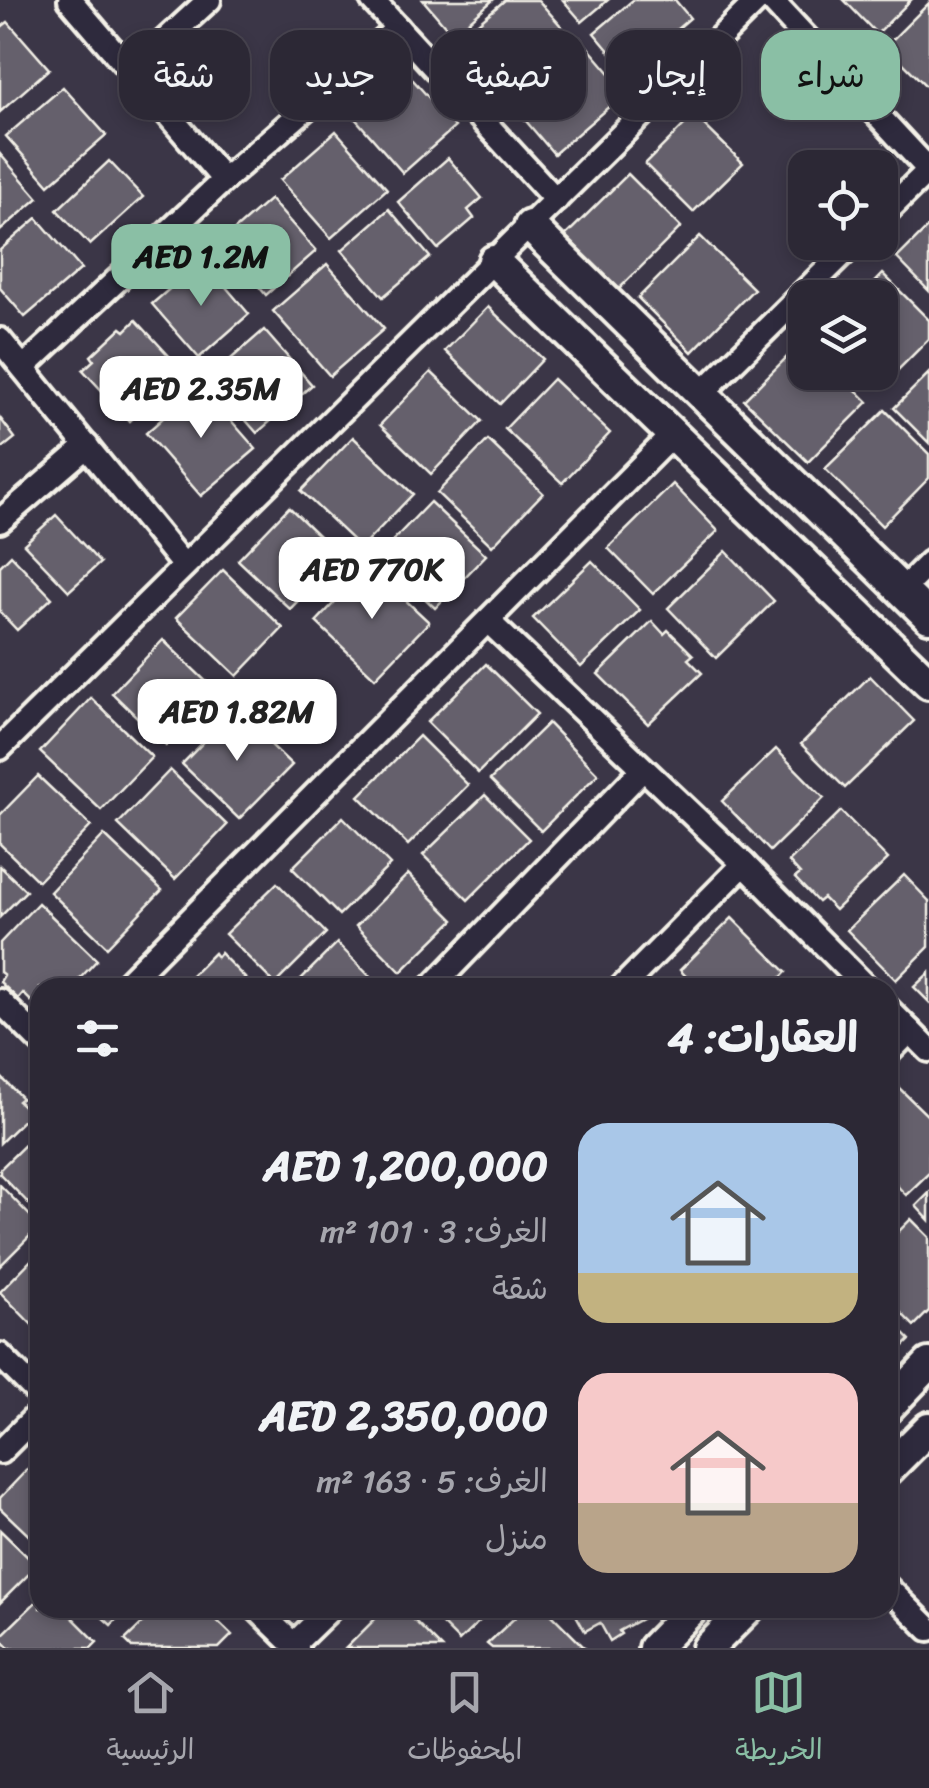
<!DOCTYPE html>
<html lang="ar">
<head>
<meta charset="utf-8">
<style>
  :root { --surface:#2c2835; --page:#34303d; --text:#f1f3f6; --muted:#a6a6ad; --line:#484450; --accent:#8abfa5 }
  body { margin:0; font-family:Sriracha,"Playpen Sans Arabic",sans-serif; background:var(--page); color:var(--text); direction:rtl; height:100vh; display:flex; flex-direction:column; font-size:38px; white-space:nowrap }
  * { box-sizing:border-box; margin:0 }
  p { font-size:32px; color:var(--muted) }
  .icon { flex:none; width:55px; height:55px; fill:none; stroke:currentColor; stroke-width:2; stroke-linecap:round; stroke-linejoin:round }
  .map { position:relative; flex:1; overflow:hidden; direction:ltr }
  .details { position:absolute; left:30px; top:978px; width:868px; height:640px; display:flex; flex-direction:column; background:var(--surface); border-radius:30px; box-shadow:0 5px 15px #0003,0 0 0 2px var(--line); direction:rtl }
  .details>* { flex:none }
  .banner { position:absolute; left:30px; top:30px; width:870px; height:90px; direction:rtl; display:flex; gap:20px }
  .fabs { position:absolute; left:788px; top:150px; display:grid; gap:20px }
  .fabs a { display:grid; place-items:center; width:110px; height:110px; border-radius:20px; background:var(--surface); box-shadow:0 5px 15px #0003,0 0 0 2px var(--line); font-size:50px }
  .price { position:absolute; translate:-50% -85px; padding:0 22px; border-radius:20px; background:#fff; color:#222; font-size:32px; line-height:65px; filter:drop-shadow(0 2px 5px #0008) }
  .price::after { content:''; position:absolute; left:50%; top:60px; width:30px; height:22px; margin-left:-15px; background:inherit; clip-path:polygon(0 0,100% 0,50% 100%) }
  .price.selected { background:var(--accent); color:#111 }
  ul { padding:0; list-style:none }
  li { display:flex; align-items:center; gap:30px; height:250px; padding:0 40px }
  li span { display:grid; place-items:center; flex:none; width:280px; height:200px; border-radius:30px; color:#555 }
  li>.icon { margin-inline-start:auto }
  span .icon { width:120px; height:120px; fill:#fffc; stroke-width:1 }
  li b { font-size:42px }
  h2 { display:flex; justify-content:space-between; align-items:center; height:120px; padding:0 40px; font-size:42px }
  .tag { padding:0 35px; border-radius:30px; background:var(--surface); box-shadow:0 5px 15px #0003,0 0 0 2px var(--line); font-size:35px; line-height:90px }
  .tag.selected { background:var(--accent); color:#111 }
  .dock { display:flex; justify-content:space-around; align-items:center; height:140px; border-top:2px solid var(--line); background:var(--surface); font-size:28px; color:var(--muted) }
  .dock a { display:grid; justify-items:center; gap:5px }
  .dock .selected { color:var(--accent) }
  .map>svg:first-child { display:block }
  .building { fill:#65616c; stroke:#f4f1e8; stroke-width:2.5 }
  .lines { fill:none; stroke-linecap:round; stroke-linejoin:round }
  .minor-casing { stroke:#f4f1e8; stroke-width:30 }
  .tertiary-casing { stroke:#f4f1e8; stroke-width:38 }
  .minor { stroke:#2f2a3d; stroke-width:22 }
  .tertiary { stroke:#2f2a3d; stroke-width:30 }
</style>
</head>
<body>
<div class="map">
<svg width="929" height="1648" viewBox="0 0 929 1648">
  <rect width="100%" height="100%" fill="#3b3647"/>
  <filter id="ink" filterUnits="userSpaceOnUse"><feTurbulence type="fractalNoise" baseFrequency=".01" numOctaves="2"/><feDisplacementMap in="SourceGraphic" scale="20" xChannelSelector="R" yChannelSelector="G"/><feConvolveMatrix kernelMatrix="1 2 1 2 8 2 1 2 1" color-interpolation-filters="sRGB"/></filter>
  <g filter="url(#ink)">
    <!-- building -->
    <g class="building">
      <polygon points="423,0 493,0 453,35"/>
      <polygon points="505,0 538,0 569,35 503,92 458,40"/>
      <polygon points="563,0 608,0 582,22"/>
      <polygon points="633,0 675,0 690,18 627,72 594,33"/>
      <polygon points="844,0 911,0 877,34"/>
      <polygon points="929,3 929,89 886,46"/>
      <polygon points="8,22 49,69 0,112 0,28"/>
      <polygon points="580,38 626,92 554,154 508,100"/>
      <polygon points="405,71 455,127 403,173 353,116"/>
      <polygon points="63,87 106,135 49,185 6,136"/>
      <polygon points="694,115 743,163 693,212 645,164"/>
      <polygon points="336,131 387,189 331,238 280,180"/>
      <polygon points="0,154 38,198 0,231"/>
      <polygon points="448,158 482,198 468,210 474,218 438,249 398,202"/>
      <polygon points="109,161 143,197 90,245 57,210"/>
      <polygon points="628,174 681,227 619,289 565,236"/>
      <polygon points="270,199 316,251 266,295 221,242"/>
      <polygon points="389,209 430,257 383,297 342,250"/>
      <polygon points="37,218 81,269 25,317 0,288 0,250"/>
      <polygon points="929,226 929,291 897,258"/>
      <polygon points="700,236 754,289 692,352 638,298"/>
      <polygon points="203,260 249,314 199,358 152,304"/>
      <polygon points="327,264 384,329 330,376 273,311"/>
      <polygon points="883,274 929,320 929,339 886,382 876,372 880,372 880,298 860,298"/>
      <polygon points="488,307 543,359 500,404 445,351"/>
      <polygon points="136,320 183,371 130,421 83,370 94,360 91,356 121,328 125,331"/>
      <polygon points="264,330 312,385 257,433 209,378"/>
      <polygon points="805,339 805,372 838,372 868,402 808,462 744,400"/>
      <polygon points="431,372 482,421 431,474 380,425"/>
      <polygon points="929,373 929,443 894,408"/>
      <polygon points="553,379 610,433 562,483 505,429"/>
      <polygon points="200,385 256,449 201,496 146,433"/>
      <polygon points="885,410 929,454 929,478 882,526 825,469"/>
      <polygon points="0,418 15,438 0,450"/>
      <polygon points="353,437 413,494 361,548 301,491"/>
      <polygon points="488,440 543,493 492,546 437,493"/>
      <polygon points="673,484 718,531 653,594 608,548"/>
      <polygon points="430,502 486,555 435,608 379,555"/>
      <polygon points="289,507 341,557 290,609 238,560"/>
      <polygon points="56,515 100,563 69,591 24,544"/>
      <polygon points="726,551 774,601 716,658 668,608"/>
      <polygon points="11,555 52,598 17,630 0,612 0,566"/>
      <polygon points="592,561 640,610 581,667 533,618"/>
      <polygon points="369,566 429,622 375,678 316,622"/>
      <polygon points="223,570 283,628 237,676 176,618"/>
      <polygon points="652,621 664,634 668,630 693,655 688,659 702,673 648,724 598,674"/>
      <polygon points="163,640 217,692 166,745 112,693"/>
      <polygon points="486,664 537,714 478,773 427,722"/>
      <polygon points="870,676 914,721 845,788 801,744"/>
      <polygon points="91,698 152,757 101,810 40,752"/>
      <polygon points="235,710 292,765 239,819 182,764"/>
      <polygon points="548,723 598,774 541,831 490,780"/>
      <polygon points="419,736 468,785 408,845 359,796"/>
      <polygon points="776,749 824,798 770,851 722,801"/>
      <polygon points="170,770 227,825 175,879 118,824"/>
      <polygon points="38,776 91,826 38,881 0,844 0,815"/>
      <polygon points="485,795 529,839 468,900 423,855"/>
      <polygon points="841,811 888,859 835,910 823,898 818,902 795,878 800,874 789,862"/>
      <polygon points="343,817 390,865 339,915 292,868"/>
      <polygon points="104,835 162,890 107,947 50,892"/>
      <polygon points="0,866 26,891 0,917"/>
      <polygon points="408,874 454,920 401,972 356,926"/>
      <polygon points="904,875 929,901 929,947 896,980 847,930"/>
      <polygon points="277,883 326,933 275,984 225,934"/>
      <polygon points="38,903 97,960 71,988 40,988 40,1010 23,993 18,999 0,982 4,975 0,972 0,943"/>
      <polygon points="732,918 786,972 771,988 697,988 680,970"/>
      <polygon points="337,943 381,988 292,988"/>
      <polygon points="214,953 217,957 220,953 255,988 179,988"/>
      <polygon points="929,973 929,1002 914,987"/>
      <polygon points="0,1076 22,1098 18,1101 31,1113 0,1143"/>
      <polygon points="895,1084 929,1117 929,1173 906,1195 888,1176 888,1091"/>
      <polygon points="40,1130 40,1215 0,1174 0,1169"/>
      <polygon points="0,1185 40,1226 0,1266"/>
      <polygon points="929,1193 929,1220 916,1206"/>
      <polygon points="911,1219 929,1237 929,1311 914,1326 888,1300 888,1242"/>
      <polygon points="40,1251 40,1333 0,1292"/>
      <polygon points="888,1317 910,1340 888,1362"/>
      <polygon points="40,1456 40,1546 0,1508 0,1498"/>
      <polygon points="0,1530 37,1566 0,1603"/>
      <polygon points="40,1598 40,1608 63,1608 97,1642 91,1648 9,1648 0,1637"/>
      <polygon points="92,1608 128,1608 111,1625"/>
      <polygon points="158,1608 204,1608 232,1635 219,1648 133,1648 125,1640"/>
      <polygon points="386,1608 402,1608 442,1648 346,1648"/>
      <polygon points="426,1608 493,1608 459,1641"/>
      <polygon points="525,1608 545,1608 585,1648 492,1648 487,1644"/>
      <polygon points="572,1608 638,1608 643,1615 640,1617 641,1619 619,1631 621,1634 610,1641 600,1623 585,1631"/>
    </g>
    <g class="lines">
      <defs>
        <g id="minor">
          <polyline points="70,0 224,180"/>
          <polyline points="372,0 556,200"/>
          <polyline points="771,0 929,170"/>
          <polyline points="131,72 209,0"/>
          <polyline points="880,218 929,170"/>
          <polyline points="0,340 184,566"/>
          <polyline points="23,368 224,180 398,28"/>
          <polyline points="701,394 855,242"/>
          <polyline points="0,521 87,446"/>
          <polyline points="902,590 929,563"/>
          <polyline points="488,621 744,864 867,988"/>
          <polyline points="0,748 758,0"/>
          <polyline points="122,988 673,434"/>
          <polyline points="431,988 643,769"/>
          <polyline points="621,988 744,864"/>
          <polyline points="0,1001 40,1041"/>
          <polyline points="888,1009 929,1050"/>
          <polyline points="888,1053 910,1031"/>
          <polyline points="0,1355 40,1395"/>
          <polyline points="0,1452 40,1412"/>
          <polyline points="888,1588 929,1629"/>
          <polyline points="256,1608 297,1648"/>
          <polyline points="294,1644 331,1608"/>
        </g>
        <g id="tertiary">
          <polyline points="530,226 929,617"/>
          <polyline points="494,261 929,683"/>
          <polyline points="888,1407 929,1364"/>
          <polyline points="888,1469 929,1428"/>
          <polyline points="654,1648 693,1608"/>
          <polyline points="708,1648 748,1608"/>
        </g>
      </defs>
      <!-- minor casing -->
      <use href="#minor" class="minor-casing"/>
      <!-- tertiary casing -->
      <use href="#tertiary" class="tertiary-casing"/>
      <!-- minor -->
      <use href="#minor" class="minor"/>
      <!-- tertiary -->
      <use href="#tertiary" class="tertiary"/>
    </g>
  </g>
</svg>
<div class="fabs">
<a><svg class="icon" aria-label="locate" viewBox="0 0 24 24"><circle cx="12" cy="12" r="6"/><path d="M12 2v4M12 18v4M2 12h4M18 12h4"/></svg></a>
<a><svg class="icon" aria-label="layers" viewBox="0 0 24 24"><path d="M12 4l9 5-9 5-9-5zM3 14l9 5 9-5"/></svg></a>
</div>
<b class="price selected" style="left:201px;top:309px">AED 1.2M</b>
<b class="price" style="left:201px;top:441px">AED 2.35M</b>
<b class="price" style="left:372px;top:622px">AED 770K</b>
<b class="price" style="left:237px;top:764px">AED 1.82M</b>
<div class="banner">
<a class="tag selected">شراء</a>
<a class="tag">إيجار</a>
<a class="tag">تصفية</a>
<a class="tag">جديد</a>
<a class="tag">شقة</a>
</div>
<section class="details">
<h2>العقارات: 4<svg class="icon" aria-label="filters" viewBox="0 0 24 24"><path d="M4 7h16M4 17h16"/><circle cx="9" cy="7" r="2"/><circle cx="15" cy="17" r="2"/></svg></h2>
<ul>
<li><span style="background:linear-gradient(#a9c7e8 75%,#c2b280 0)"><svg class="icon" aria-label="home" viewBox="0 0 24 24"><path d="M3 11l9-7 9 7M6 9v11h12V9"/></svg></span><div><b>AED 1,200,000</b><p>الغرف: 3 · 101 m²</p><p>شقة</p></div></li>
<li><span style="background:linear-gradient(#f6c9c9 65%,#b9a48a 0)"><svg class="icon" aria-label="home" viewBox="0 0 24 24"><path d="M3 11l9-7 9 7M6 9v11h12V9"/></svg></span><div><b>AED 2,350,000</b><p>الغرف: 5 · 163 m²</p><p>منزل</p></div></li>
</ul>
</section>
</div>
<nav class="dock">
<a class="selected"><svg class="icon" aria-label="map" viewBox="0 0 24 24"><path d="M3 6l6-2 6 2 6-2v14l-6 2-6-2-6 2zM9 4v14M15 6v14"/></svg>الخريطة</a>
<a><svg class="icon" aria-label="saved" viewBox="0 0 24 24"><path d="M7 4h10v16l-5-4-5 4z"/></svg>المحفوظات</a>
<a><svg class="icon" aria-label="home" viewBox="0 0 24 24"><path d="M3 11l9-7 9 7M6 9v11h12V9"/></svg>الرئيسية</a>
</nav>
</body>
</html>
